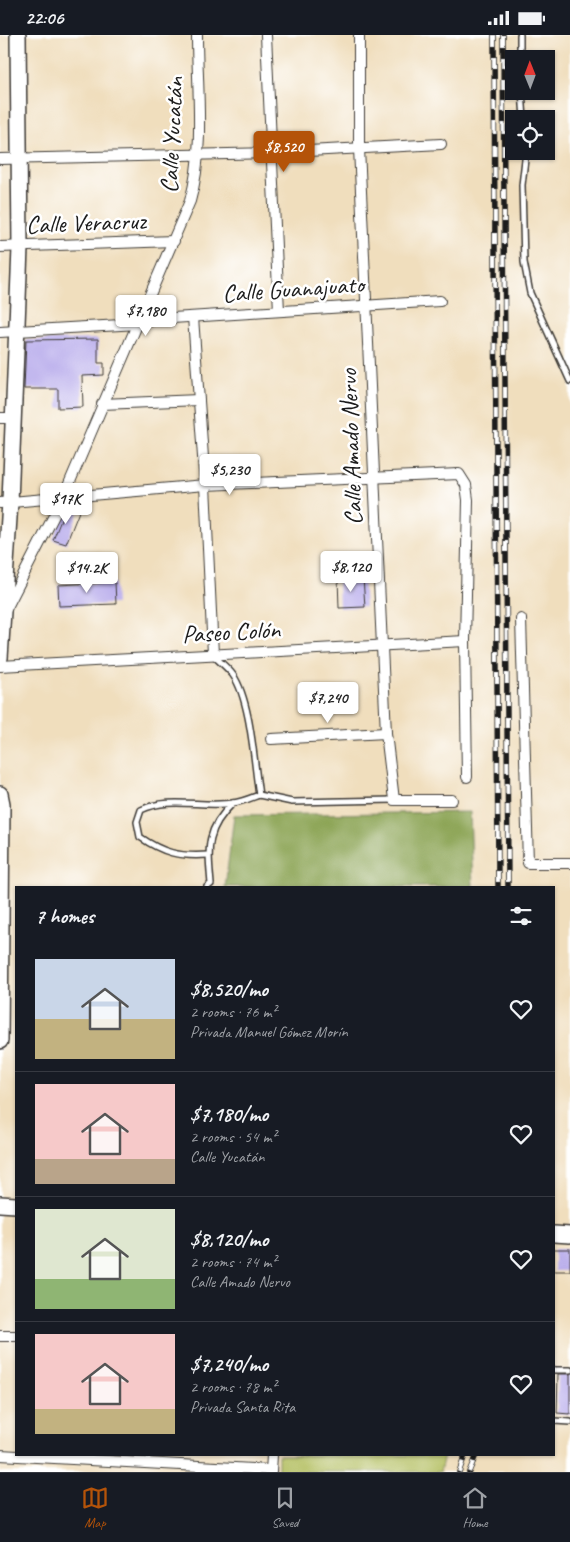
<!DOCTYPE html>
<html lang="en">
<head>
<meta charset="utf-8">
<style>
  :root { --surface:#171b24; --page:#242831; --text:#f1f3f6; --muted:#9ea1a6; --line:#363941; --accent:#b45309 }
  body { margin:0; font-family:Caveat,sans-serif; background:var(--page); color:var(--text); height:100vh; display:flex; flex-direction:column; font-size:19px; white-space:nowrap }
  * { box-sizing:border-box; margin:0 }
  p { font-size:16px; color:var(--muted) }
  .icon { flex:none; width:28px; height:28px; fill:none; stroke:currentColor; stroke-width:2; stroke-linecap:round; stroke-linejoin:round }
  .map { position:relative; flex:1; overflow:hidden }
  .panel { position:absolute; left:15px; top:851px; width:540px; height:570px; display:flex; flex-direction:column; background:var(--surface); border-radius:0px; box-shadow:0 1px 4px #0004 }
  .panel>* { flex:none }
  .needle { width:32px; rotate:359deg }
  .controls { position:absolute; left:505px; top:15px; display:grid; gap:10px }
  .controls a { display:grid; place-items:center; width:50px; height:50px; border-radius:0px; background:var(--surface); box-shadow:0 1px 4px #0004; font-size:25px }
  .price { position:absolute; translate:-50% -42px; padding:0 11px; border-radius:5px; background:#fff; color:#222; font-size:16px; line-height:32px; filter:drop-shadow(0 1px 2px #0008) }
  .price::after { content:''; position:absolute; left:50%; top:30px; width:15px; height:11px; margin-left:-8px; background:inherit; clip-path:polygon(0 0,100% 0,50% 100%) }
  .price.on { background:var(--accent); color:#fff }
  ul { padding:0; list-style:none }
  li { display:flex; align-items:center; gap:15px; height:125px; padding:0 20px }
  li+li { border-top:1px solid var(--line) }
  li span { display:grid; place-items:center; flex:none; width:140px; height:100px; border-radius:0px; color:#555 }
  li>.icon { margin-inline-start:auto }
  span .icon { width:60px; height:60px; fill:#fffc; stroke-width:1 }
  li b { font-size:21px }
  h2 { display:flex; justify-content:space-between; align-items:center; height:60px; padding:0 20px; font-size:21px }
  .status { display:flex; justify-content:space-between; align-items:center; height:35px; padding:0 25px; background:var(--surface); direction:ltr }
  .status svg { height:14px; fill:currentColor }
  .menu { display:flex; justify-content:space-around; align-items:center; height:70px; border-top:1px solid var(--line); background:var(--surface); font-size:14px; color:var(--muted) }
  .menu a { display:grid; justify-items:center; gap:2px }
  .menu .on { color:var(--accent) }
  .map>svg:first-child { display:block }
  .green { fill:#b2be5f; stroke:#676d3e }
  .forest { fill:#8da556; stroke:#546039 }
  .building { fill:#b0a3e9 }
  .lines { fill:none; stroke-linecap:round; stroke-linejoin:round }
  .lane-casing { stroke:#3c3934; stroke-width:8 }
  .street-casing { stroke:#3c3934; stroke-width:12 }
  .secondary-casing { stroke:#3c3934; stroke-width:18 }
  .lane { stroke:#fff; stroke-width:5 }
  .street { stroke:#fff; stroke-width:10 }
  .secondary { stroke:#fff; stroke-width:15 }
  .rail-casing { stroke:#1c1c1c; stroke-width:5.5 }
  .rail { stroke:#fff; stroke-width:4; stroke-dasharray:11; stroke-linecap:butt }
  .labels { text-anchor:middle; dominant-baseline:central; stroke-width:5; stroke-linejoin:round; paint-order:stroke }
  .street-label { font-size:25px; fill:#1c1c1c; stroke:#fff }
</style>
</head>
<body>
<div class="status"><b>22:06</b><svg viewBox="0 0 49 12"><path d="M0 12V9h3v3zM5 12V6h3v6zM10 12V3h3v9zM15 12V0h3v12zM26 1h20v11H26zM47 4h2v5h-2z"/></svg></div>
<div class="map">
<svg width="570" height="1437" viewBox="0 0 570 1437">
  <rect width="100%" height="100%" fill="#fff"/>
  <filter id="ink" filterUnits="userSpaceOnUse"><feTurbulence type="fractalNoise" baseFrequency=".02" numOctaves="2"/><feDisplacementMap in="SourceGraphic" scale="10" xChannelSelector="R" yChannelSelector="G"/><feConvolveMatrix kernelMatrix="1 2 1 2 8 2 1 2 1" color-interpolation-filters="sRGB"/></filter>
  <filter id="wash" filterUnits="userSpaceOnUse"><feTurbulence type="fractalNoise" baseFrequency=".0096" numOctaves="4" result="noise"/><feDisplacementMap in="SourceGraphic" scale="20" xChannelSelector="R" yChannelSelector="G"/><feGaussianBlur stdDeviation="1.12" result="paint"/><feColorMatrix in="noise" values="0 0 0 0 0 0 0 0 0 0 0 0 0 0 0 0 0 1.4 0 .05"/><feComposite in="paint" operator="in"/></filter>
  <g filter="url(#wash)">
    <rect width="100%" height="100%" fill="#f0debd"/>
    <!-- green -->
    <polygon class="green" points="278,1420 444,1420 440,1437 278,1437"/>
    <!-- forest -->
    <polygon class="forest" points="470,777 473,852 225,852 234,780"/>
    <g id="blocks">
      <!-- building -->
      <g class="building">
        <polygon points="98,304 98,328 104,328 104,340 82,341 83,372 58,373 58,354 24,354 26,305"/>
        <polygon points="67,470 80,474 66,509 53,505"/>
        <polygon points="363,542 365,572 339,573 338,543"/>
        <polygon points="115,547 116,569 59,571 58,550"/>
        <rect x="554" y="1214" width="16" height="22"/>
        <polygon points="558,1339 570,1339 570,1379 557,1378"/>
      </g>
    </g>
  </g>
  <g filter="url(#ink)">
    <use href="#blocks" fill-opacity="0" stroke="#3c3934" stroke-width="1"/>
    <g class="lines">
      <defs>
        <g id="lane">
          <polyline points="520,0 520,24"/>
          <polyline points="522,56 524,84"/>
          <polyline points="526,116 522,150 524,227 530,258 570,346"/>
          <path d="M214 621C220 627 228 633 233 640 251 666 254 729 259 760L292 767 394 765"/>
          <path d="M208 820C179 822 163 818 140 802L137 787 141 775C170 761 202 773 233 768 242 767 251 763 259 760"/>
          <path d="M207 852 211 849C208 813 205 795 233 768"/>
          <polyline points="554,1335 570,1335"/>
          <polyline points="554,1386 570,1387"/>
        </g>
        <g id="street">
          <polyline points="266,0 279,276"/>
          <polyline points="359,0 359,113 386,698 394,765 452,765"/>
          <polyline points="0,124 270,118 441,109"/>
          <polyline points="0,212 174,206"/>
          <polyline points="193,282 205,450 213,619"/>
          <polyline points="0,297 138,289 157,284 440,266"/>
          <polyline points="102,369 199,365"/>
          <polyline points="0,383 12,383"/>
          <polyline points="0,468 205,450 459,439 466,450 468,465 465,606 467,742"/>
          <path d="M5 576 63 463 190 166C205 114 197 54 197 0"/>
          <polyline points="521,584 528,828 570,828"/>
          <polyline points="0,631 465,606"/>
          <polyline points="271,704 386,698"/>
          <polyline points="0,1301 16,1301"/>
          <polyline points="0,1420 271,1435"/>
          <polyline points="271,1437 272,1420"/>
        </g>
        <g id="secondary">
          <polyline points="0,623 10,467 20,213 18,0"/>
          <polyline points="0,759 2,769 0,1006"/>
          <polyline points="0,1169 16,1170"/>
          <polyline points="554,1199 570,1200"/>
        </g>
      </defs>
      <!-- lane casing -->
      <use href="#lane" class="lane-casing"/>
      <!-- street casing -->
      <use href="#street" class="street-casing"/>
      <!-- secondary casing -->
      <use href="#secondary" class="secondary-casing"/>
      <!-- lane -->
      <use href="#lane" class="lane"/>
      <!-- street -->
      <use href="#street" class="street"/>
      <!-- secondary -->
      <use href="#secondary" class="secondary"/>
      <defs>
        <g id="rail">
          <polyline points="494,0 498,852"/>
          <polyline points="503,0 508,852"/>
          <polyline points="459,1437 465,1420"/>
          <polyline points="469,1437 476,1420"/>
        </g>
      </defs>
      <!-- rail casing -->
      <use href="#rail" class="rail-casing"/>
      <!-- rail -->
      <use href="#rail" class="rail"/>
    </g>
  </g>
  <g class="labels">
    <!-- street labels -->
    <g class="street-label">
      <text transform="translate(172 100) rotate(-87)">Calle Yucatán</text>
      <text transform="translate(86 188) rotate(-2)">Calle Veracruz</text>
      <text transform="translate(293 254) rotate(-4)">Calle Guanajuato</text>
      <text transform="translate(351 412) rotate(-92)">Calle Amado Nervo</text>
      <text transform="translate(231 597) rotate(-3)">Paseo Colón</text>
    </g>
  </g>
</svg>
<div class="controls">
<a><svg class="needle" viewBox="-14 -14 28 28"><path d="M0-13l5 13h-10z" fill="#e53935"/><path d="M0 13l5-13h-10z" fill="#9ea1a6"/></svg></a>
<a><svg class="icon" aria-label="locate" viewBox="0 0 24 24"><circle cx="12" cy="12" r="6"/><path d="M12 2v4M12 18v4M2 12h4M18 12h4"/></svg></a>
</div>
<b class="price on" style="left:284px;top:138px">$8,520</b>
<b class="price" style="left:146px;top:302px">$7,180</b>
<b class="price" style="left:230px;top:461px">$5,230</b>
<b class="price" style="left:66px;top:490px">$17K</b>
<b class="price" style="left:351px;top:558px">$8,120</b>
<b class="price" style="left:87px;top:559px">$14.2K</b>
<b class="price" style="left:328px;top:689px">$7,240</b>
<section class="panel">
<h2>7 homes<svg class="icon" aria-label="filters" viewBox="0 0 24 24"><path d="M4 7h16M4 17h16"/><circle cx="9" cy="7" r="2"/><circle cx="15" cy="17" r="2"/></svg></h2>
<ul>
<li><span style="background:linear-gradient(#c9d6e8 60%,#c2b280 0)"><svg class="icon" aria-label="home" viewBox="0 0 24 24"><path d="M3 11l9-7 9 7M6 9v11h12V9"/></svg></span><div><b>$8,520/mo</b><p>2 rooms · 76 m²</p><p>Privada Manuel Gómez Morín</p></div><svg class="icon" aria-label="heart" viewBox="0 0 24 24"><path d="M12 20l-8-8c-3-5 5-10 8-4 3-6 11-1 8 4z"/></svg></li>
<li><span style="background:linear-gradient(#f6c9c9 75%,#b9a48a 0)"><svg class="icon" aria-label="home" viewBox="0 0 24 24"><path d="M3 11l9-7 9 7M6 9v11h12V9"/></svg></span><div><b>$7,180/mo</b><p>2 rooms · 54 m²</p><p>Calle Yucatán</p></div><svg class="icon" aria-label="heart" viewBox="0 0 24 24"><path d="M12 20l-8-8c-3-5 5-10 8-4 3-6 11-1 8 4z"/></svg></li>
<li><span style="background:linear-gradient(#dfe7d0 70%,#8fb573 0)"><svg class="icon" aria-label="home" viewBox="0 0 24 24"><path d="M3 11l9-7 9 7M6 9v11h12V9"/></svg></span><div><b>$8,120/mo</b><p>2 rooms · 74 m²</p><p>Calle Amado Nervo</p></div><svg class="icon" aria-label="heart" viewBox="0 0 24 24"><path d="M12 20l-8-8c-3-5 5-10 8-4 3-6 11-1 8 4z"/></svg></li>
<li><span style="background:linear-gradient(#f6c9c9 75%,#c2b280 0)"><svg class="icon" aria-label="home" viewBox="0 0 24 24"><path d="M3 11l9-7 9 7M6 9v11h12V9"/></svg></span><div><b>$7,240/mo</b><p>2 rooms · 78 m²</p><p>Privada Santa Rita</p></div><svg class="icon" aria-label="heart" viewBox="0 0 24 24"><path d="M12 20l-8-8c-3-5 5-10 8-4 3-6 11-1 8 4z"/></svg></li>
</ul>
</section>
</div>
<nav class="menu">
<a class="on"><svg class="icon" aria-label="map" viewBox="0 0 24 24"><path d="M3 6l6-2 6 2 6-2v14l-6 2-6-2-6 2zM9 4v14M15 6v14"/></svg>Map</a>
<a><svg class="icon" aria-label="saved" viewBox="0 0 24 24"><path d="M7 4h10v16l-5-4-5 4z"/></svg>Saved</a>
<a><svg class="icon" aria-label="home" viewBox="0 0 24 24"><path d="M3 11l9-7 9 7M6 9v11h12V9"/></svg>Home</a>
</nav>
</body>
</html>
